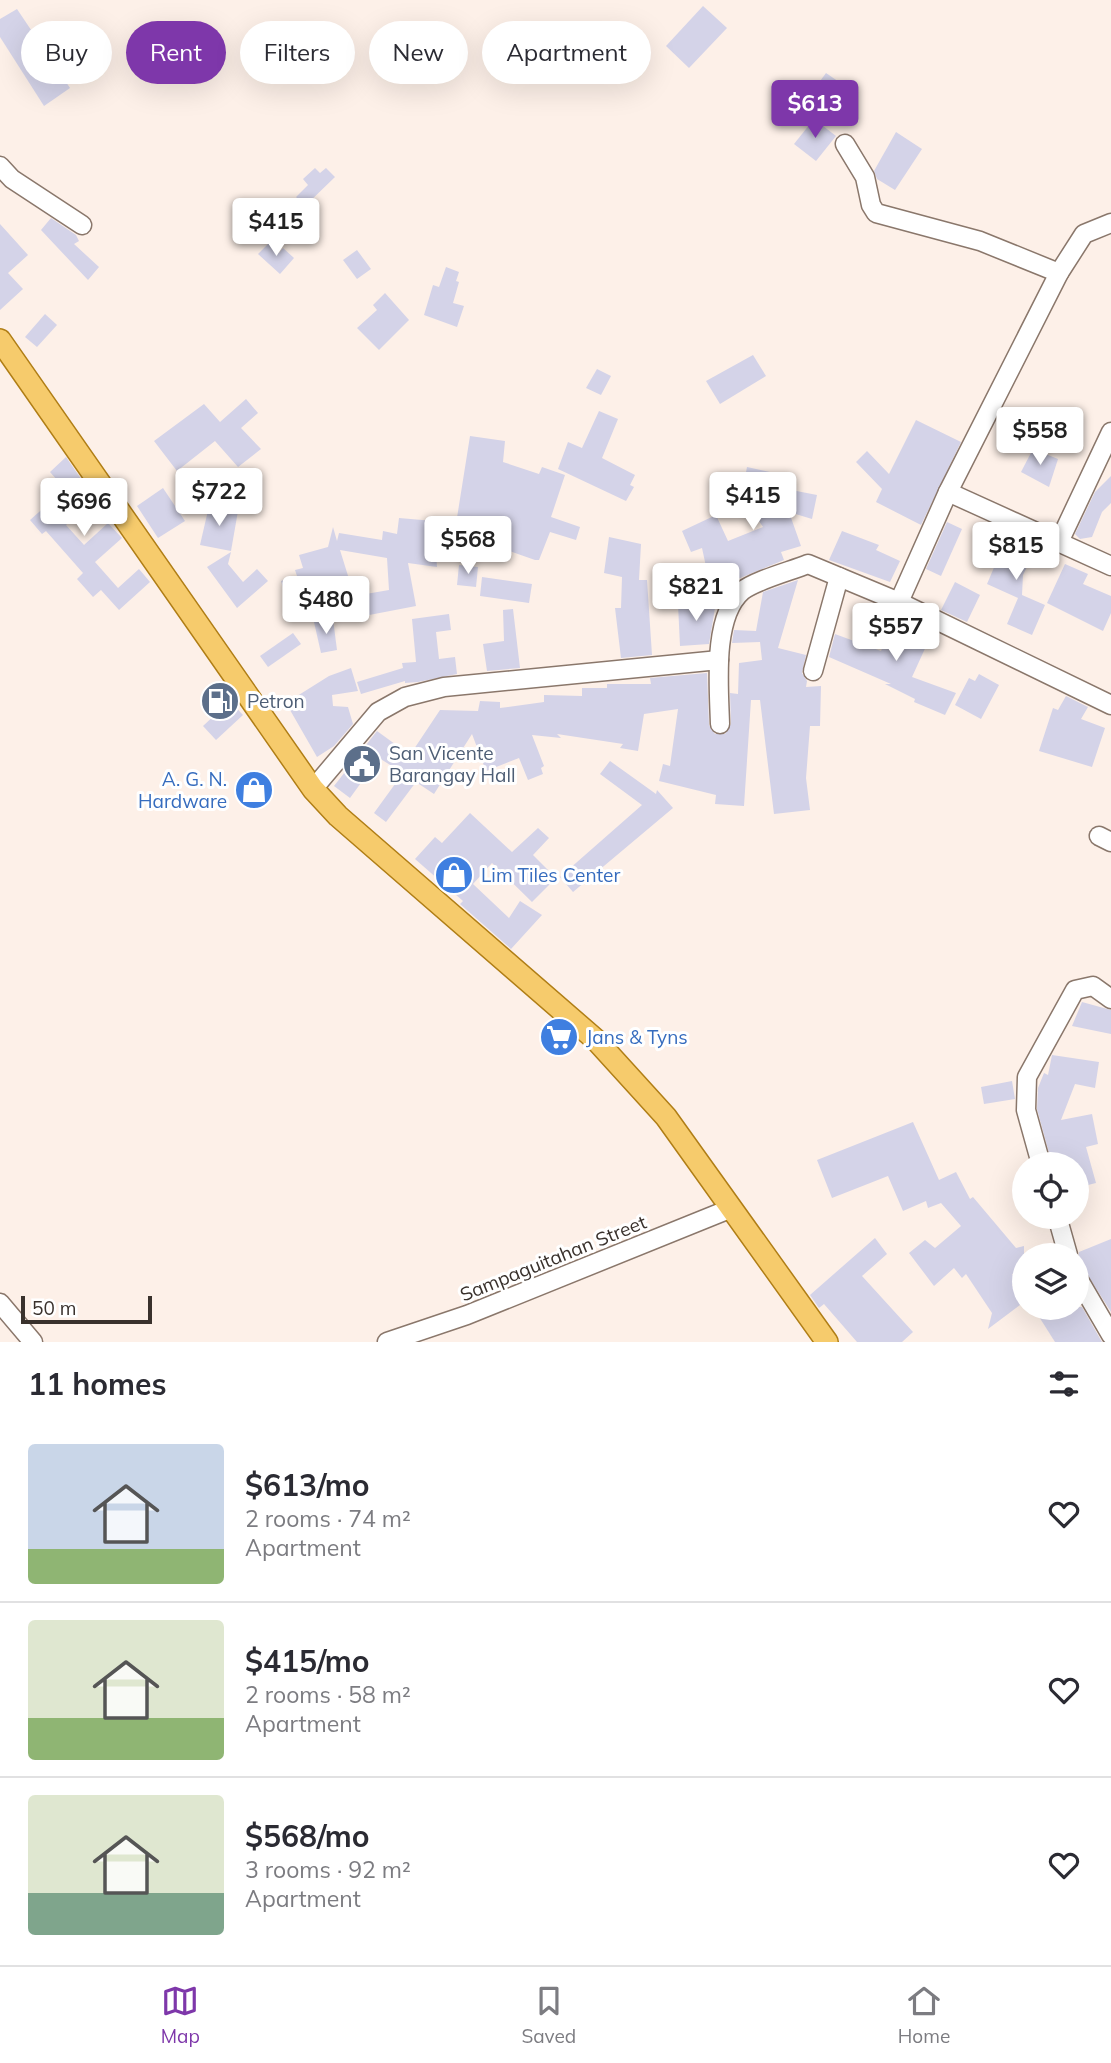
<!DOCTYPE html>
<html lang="en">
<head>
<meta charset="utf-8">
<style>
  :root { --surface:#fff; --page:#f7f7f7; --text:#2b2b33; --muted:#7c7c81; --line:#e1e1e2; --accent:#7e37aa }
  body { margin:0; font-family:Mulish,sans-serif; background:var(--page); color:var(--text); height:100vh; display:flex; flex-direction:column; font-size:26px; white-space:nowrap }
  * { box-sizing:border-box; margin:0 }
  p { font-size:23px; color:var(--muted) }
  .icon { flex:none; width:38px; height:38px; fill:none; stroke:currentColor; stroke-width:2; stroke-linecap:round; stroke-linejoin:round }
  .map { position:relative; height:1342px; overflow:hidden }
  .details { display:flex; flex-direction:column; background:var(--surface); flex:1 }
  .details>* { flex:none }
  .hud { position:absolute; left:21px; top:21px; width:700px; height:63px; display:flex; gap:14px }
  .tools { position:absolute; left:1012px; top:1152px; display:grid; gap:14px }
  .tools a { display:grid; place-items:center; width:77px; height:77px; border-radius:50%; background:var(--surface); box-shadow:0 7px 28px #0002; font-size:35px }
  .scale { position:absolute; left:21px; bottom:18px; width:131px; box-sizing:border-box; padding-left:7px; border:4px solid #39312c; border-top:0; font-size:19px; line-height:24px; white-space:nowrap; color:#39312c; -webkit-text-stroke:5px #fff; paint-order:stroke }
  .price { position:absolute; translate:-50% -60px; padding:0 16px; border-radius:7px; background:#fff; color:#222; font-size:23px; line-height:46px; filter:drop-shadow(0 2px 4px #0008) }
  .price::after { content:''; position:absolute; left:50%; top:42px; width:21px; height:16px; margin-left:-10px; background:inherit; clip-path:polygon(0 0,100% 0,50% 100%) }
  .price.current { background:var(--accent); color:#fff }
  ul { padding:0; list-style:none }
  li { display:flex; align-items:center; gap:21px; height:175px; padding:0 28px }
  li+li { border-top:2px solid var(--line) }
  li span { display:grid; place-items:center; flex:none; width:196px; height:140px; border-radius:7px; color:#555 }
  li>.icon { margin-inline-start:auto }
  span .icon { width:84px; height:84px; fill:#fffc; stroke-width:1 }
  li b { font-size:30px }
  h2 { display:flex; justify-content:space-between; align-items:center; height:84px; padding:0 28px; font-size:30px }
  .chip { padding:0 24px; border-radius:32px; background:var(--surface); box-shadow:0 7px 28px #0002; font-size:24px; line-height:63px }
  .chip.current { background:var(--accent); color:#fff }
  .tabs { display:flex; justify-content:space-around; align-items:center; height:98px; border-top:2px solid var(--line); background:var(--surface); font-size:19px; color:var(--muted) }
  .tabs a { display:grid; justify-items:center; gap:4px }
  .tabs .current { color:var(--accent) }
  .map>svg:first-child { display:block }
  .building { fill:#d4d3e8 }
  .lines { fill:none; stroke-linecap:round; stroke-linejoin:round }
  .minor-casing { stroke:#8a776b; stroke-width:21 }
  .major-casing { stroke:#b07e16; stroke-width:24 }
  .minor { stroke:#fff; stroke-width:18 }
  .major { stroke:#f6cb6c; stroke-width:21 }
  .labels { text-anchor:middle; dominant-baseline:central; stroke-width:6; stroke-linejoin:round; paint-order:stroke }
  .service-label { font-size:19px; fill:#4e5e75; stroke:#fff; text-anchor:start }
  .shop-label { font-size:19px; fill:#366cbe; stroke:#fff; text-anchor:start }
  .street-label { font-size:19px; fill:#39312c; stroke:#fff }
</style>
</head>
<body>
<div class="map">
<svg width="1111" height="1342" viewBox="0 0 1111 1342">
  <rect width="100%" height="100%" fill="#fdf0e8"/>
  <!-- building -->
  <g class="building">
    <polygon points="703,6 727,28 689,68 666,46"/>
    <polygon points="17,9 70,88 44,106 0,37 0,19"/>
    <polygon points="826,73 842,84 831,99 815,88"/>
    <polygon points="814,119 836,136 816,161 794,144"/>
    <polygon points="896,132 922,149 895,190 877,179 874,171"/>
    <polygon points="315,168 320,173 326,168 335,177 305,206 296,197 308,185 303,179"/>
    <polygon points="51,218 76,235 79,241 74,244 99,267 88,280 41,230"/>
    <polygon points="0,224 28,255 8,273 23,289 0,310"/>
    <polygon points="269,243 279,253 283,248 294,258 280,274 258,254"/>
    <polygon points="357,250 371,269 357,279 343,260"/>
    <polygon points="446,267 459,272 456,281 459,282 453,303 464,306 457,327 424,315 433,285 439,287"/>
    <polygon points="385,293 409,320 379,350 357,328 377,310 373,305"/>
    <polygon points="45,314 57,325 37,347 25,337"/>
    <polygon points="753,355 766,376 720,404 706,381"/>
    <polygon points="597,369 611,376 601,395 586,388"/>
    <polygon points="246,399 258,413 241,428 261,449 238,467 215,441 177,471 154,441 204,404 220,422"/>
    <polygon points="599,411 618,419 602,458 635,475 630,485 634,487 626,501 558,469 568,442 582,448"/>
    <polygon points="1005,417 1025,425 1018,439 998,431"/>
    <polygon points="916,420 961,442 921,525 876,502 882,489 856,462 867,451 889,474"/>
    <polygon points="470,436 505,441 503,462 539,474 542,467 565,475 551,517 580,527 576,540 550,532 539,560 535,560 501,548 507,531 456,524"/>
    <polygon points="1033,449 1058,459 1049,487 1021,472"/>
    <polygon points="66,457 95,499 66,525 84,545 108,523 122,538 95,562 118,588 139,569 150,582 119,610 101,590 93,597 77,579 83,573 46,531 42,534 30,520 65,489 50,472"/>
    <polygon points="747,467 779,474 776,487 817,495 812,519 789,512 801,546 781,552 784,560 740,578 710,585 702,548 691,552 682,531 716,515 728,541 763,527 749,506 772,490 744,483"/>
    <polygon points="1111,476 1111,503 1102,512 1092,537 1080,539 1075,534 1095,492"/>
    <polygon points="163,488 185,521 158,538 137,506"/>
    <polygon points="209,506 238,511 231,551 200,545"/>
    <polygon points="399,518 434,521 437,567 408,563 416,606 364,616 360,595 389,590 387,558 340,550 349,579 303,597 301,590 285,594 281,581 297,576 295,570 303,568 299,555 328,547 333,527 337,541 339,533 382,540 383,531 397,534"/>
    <polygon points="947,522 962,529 941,576 926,569"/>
    <polygon points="842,531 879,545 876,550 900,561 890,582 829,560"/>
    <polygon points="1008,532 1028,541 1025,546 1035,551 1023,575 1022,595 1045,605 1032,635 1007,624 1018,598 987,584 998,558 995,557"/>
    <polygon points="609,537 641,544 639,580 647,580 652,655 621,658 615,608 621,608 622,577 604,573"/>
    <polygon points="231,552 228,564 243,582 257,569 268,581 237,608 207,567"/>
    <polygon points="1065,564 1088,574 1083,584 1111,596 1111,613 1103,631 1047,603"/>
    <polygon points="459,565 478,567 476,587 457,585"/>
    <polygon points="482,577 532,584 529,603 480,596"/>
    <polygon points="798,580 778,648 806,655 802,673 807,681 806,687 821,686 820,726 810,726 806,778 810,810 774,814 760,700 751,700 744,806 715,804 716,795 659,781 663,764 670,766 678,709 644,714 638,751 620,748 623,744 557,734 561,738 532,735 544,766 541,768 543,774 528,780 519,758 486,771 472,734 434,794 416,782 386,822 374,813 403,773 379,758 350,798 334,786 377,731 410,755 440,710 478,711 480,701 500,702 500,708 544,702 544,695 582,696 582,688 607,688 607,684 651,684 650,678 707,673 709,725 715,734 725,734 731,724 730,693 738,694 739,663 762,660 760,642 732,643 734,630 756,631 763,592"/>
    <polygon points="955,582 980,595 967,622 941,610"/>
    <polygon points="716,602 709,644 680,646 678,604"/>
    <polygon points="513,609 520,668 487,671 483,644 504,641 503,610"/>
    <polygon points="449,614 451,630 436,632 439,659 455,657 457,674 418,682 405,683 405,681 361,694 357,682 403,668 402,663 416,662 412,619"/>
    <polygon points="897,614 933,631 912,677 956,693 945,715 914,702 915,699 885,684 891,684 829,657 835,634 881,651"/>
    <polygon points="333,619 337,650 321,653 314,622"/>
    <polygon points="293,633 301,644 268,667 260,656"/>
    <polygon points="351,668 358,691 332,695 333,706 348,707 353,724 334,746 317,757 286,703 329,676"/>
    <polygon points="979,674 999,685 981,719 955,705 969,678 975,681"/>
    <polygon points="1066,696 1088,707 1081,719 1105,728 1092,767 1039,751 1053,708 1058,710"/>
    <polygon points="230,701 243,715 216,740 203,726"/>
    <polygon points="610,761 656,794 657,790 673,808 573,892 560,877 642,805 600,774"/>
    <polygon points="470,813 512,852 538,828 549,838 533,855 556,878 532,902 492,863 473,884 509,918 520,901 542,915 511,949 460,904 463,901 415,859 435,837 442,843"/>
    <polygon points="1082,1002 1111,1010 1111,1034 1072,1026"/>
    <polygon points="1052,1055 1099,1062 1095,1088 1075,1084 1061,1120 1092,1114 1098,1144 1086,1147 1096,1183 1076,1188 1076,1164 1052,1164 1037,1109 1038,1088 1044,1073 1048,1075"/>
    <polygon points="1012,1081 1015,1099 984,1104 981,1087"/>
    <polygon points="913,1122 939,1180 956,1172 970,1199 973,1197 1016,1248 1024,1246 1024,1271 1012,1274 1017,1281 1012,1285 1024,1302 988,1329 992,1313 966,1274 962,1278 954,1268 934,1286 909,1253 925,1240 935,1248 961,1226 941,1203 928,1208 926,1201 903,1211 888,1176 832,1198 817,1160"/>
    <polygon points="875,1238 887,1254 862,1276 913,1332 902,1342 857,1342 824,1304 819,1308 810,1295"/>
    <polygon points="1111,1239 1111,1312 1078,1260 1079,1252"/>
    <polygon points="1043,1307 1082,1307 1102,1342 1055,1342 1036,1312"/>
  </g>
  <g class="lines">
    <defs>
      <g id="minor">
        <polyline points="845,144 865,177 871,205 876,213 980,241 1059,273"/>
        <polyline points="0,166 12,179 82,225"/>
        <polyline points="948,492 1111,566"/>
        <polyline points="1060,540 1111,432"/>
        <polyline points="899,602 948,492 1059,273 1084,234 1111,223"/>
        <polyline points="813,671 839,577"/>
        <path d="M720 724C719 687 712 617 742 591 756 580 791 571 808 564L899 602 1111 705"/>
        <polyline points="313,789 378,712 405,697 444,687 719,660"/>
        <polyline points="1099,836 1111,842"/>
        <polyline points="1041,1164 1026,1110 1027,1077 1075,990 1093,986 1111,999"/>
        <polyline points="1057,1216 1068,1255"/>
        <polyline points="1076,1275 1111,1335"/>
        <polyline points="0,1303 33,1342"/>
        <polyline points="387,1342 467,1315 732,1208"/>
      </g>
      <polyline id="major" points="0,340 313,789 338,816 596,1040 666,1117 827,1342"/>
    </defs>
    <!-- minor casing -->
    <use href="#minor" class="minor-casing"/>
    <!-- major casing -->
    <use href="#major" class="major-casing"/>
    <!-- minor -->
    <use href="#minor" class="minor"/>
    <!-- major -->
    <use href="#major" class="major"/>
  </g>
  <!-- icons -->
  <defs>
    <symbol id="fuel-disc" viewBox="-11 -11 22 22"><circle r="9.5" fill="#5c6f8a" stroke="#fff"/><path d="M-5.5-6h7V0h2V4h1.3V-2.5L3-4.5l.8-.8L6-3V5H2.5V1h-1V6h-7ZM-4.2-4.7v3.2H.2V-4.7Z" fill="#fff"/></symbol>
    <symbol id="civic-disc" viewBox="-11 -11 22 22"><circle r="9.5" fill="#5c6f8a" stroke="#fff"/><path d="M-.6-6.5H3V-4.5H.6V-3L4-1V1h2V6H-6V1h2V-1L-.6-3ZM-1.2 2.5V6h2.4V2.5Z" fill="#fff"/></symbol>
    <symbol id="shop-disc" viewBox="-11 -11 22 22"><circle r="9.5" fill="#3f7fe0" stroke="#fff"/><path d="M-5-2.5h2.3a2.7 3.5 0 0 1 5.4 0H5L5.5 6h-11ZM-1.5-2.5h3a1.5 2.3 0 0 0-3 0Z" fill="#fff"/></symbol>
    <symbol id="supermarket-disc" viewBox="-11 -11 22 22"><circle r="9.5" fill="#3f7fe0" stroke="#fff"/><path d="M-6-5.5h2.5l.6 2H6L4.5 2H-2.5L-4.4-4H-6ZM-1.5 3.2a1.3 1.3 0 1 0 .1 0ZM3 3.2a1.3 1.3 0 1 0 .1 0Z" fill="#fff"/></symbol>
  </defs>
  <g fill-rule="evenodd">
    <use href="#fuel-disc" x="198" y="679" width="44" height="44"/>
    <use href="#civic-disc" x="340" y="742" width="44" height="44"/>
    <use href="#shop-disc" x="232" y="768" width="44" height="44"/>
    <use href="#shop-disc" x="432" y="853" width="44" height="44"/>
    <use href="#supermarket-disc" x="537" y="1015" width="44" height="44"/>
  </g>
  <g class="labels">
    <!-- service labels -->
    <g class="service-label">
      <text x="247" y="701">Petron</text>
      <text x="389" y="753">San Vicente<tspan x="389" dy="22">Barangay Hall</tspan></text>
    </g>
    <!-- shop labels -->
    <g class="shop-label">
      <text x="227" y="779" text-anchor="end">A. G. N.<tspan x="227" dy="22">Hardware</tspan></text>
      <text x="481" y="875">Lim Tiles Center</text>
      <text x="586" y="1037">Jans &amp; Tyns</text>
    </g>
    <!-- street labels -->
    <g class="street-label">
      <text transform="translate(553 1258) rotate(-22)">Sampaguitahan Street</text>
    </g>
  </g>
</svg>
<div class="tools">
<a><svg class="icon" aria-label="locate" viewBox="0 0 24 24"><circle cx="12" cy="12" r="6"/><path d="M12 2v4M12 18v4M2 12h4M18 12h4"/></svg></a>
<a><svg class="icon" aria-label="layers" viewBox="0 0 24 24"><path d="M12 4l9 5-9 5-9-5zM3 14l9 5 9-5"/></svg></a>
</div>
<div class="scale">50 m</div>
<b class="price current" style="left:815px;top:140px">$613</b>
<b class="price" style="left:276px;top:258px">$415</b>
<b class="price" style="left:1040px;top:467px">$558</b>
<b class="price" style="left:219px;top:528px">$722</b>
<b class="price" style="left:753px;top:532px">$415</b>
<b class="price" style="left:84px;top:538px">$696</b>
<b class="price" style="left:468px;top:576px">$568</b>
<b class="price" style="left:1016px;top:582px">$815</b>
<b class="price" style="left:696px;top:623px">$821</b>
<b class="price" style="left:326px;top:636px">$480</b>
<b class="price" style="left:896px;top:663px">$557</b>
<div class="hud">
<a class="chip">Buy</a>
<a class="chip current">Rent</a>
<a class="chip">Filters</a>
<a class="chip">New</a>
<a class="chip">Apartment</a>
</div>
</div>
<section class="details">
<h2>11 homes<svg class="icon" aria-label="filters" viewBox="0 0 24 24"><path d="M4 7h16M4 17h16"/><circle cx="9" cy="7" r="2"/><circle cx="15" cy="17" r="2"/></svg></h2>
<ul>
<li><span style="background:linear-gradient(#c9d6e8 75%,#8fb573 0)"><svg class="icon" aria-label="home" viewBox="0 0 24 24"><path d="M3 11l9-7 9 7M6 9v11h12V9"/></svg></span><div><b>$613/mo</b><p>2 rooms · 74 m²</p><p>Apartment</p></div><svg class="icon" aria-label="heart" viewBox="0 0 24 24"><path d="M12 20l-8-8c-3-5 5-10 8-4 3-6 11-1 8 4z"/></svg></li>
<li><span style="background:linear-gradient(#dfe7d0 70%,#8fb573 0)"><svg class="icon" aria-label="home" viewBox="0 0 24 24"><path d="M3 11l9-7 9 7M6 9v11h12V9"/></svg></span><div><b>$415/mo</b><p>2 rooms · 58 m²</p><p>Apartment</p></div><svg class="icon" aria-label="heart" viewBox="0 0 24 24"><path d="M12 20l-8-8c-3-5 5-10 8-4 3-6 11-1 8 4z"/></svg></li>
<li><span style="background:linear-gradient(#dfe7d0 70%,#7fa58c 0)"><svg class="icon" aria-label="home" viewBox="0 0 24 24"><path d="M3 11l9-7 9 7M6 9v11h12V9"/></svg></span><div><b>$568/mo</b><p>3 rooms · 92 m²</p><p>Apartment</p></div><svg class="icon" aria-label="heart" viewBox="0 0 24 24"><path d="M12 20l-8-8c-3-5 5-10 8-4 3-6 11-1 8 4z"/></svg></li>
</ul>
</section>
<nav class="tabs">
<a class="current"><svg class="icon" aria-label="map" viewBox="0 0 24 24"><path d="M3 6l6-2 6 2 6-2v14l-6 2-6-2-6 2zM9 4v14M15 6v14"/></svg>Map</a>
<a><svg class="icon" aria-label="saved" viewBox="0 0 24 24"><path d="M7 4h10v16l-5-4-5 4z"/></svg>Saved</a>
<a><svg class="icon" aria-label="home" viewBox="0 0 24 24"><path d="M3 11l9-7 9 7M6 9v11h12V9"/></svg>Home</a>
</nav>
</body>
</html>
